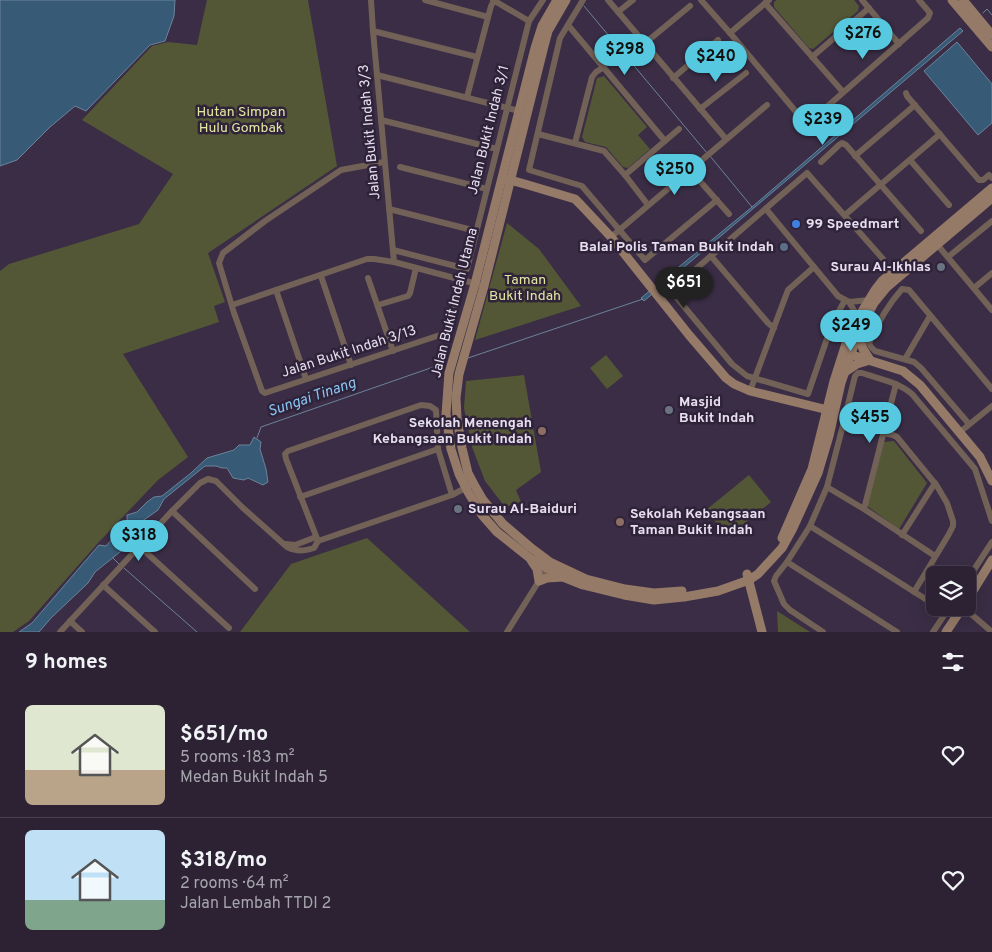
<!DOCTYPE html>
<html lang="en">
<head>
<meta charset="utf-8">
<style>
  :root { --surface:#2c2234; --page:#382f40; --text:#f1f3f6; --muted:#a6a4ac; --line:#483f4f; --accent:#56c9e1 }
  body { margin:0; font-family:Overpass,sans-serif; background:var(--page); color:var(--text); height:100vh; display:flex; flex-direction:column; font-size:19px; white-space:nowrap }
  * { box-sizing:border-box; margin:0 }
  p { font-size:16px; color:var(--muted) }
  .icon { flex:none; width:28px; height:28px; fill:none; stroke:currentColor; stroke-width:2; stroke-linecap:round; stroke-linejoin:round }
  .map { position:relative; height:632px; overflow:hidden }
  .panel { display:flex; flex-direction:column; background:var(--surface); flex:1 }
  .panel>* { flex:none }
  .buttons { position:absolute; left:926px; top:566px; display:grid; gap:10px }
  .buttons a { display:grid; place-items:center; width:50px; height:50px; border-radius:8px; background:var(--surface); box-shadow:0 5px 20px #0002,0 0 0 1px var(--line); font-size:25px }
  .price { position:absolute; translate:-50% -42px; padding:0 11px; border-radius:18px; background:var(--accent); color:#111; font-size:16px; line-height:32px; filter:drop-shadow(0 1px 2px #0008) }
  .price::after { content:''; position:absolute; left:50%; top:30px; width:15px; height:11px; margin-left:-8px; background:inherit; clip-path:polygon(0 0,100% 0,50% 100%) }
  .price.current { background:#222; color:#fff }
  ul { padding:0; list-style:none }
  li { display:flex; align-items:center; gap:15px; height:125px; padding:0 25px }
  li+li { border-top:1px solid var(--line) }
  li span { display:grid; place-items:center; flex:none; width:140px; height:100px; border-radius:8px; color:#555 }
  li>.icon { margin-inline-start:auto }
  span .icon { width:60px; height:60px; fill:#fffc; stroke-width:1 }
  li b { font-size:21px }
  h2 { display:flex; justify-content:space-between; align-items:center; height:60px; padding:0 25px; font-size:21px }
  .map>svg:first-child { display:block }
  .green { fill:#545735 }
  .water { fill:#375b77; stroke:#6c839b }
  .lines { fill:none; stroke-linecap:round; stroke-linejoin:round }
  .stream { stroke:#6c839b; stroke-width:1 }
  .street { stroke:#726156; stroke-width:6 }
  .secondary { stroke:#957a68; stroke-width:9 }
  .shop-dot { fill:#3f7fe0; stroke:#2f233a; stroke-width:2 }
  .service-dot { fill:#5c6f8a; stroke:#2f233a; stroke-width:2 }
  .worship-dot { fill:#6b7280; stroke:#2f233a; stroke-width:2 }
  .education-dot { fill:#8d6e63; stroke:#2f233a; stroke-width:2 }
  .labels { text-anchor:middle; dominant-baseline:central; stroke-width:5; stroke-linejoin:round; paint-order:stroke }
  .park-label { font-size:14px; fill:#e2e8a0; stroke:#2f233a }
  .street-label { font-size:14px; fill:#e7dfef; stroke:#2f233a }
  .poi-label { font-size:14px; font-weight:bold; fill:#e7dfef; stroke:#2f233a; text-anchor:start }
  .water-label { font-size:15px; font-style:italic; fill:#8ac6f5; stroke:#2f233a }
</style>
</head>
<body>
<div class="map">
<svg width="992" height="632" viewBox="0 0 992 632">
  <rect width="100%" height="100%" fill="#3a2d45"/>
  <!-- green -->
  <g class="green">
    <polygon points="207,0 308,0 337,166 208,253 225,302 214,306 219,322 123,354 188,457 158,480 98,543 29,621 13,632 0,632 0,271 9,264 139,224 173,174 82,120 152,46 168,42 197,45"/>
    <polygon points="777,0 854,0 859,6 858,11 813,49 809,48 774,7 774,2"/>
    <polygon points="604,76 647,127 638,135 650,149 628,168 623,167 606,147 585,142 582,137 597,78"/>
    <polygon points="507,223 539,249 581,306 475,340"/>
    <polygon points="606,355 623,376 607,389 590,368"/>
    <polygon points="524,375 541,472 516,490 521,502 505,507 485,481 472,447 464,408 466,381"/>
    <polygon points="894,441 927,483 899,529 867,506 884,442"/>
    <polygon points="749,475 771,502 728,537 706,510"/>
    <polygon points="367,538 470,632 240,632 291,564"/>
    <polygon points="777,611 810,632 778,632"/>
  </g>
  <!-- water -->
  <g class="water">
    <polygon points="0,0 175,0 174,16 165,41 150,45 86,111 75,106 50,127 17,160 0,166"/>
    <polygon points="960,28 963,31 644,301 641,298 752,207"/>
    <polygon points="957,42 992,84 992,123 978,135 924,71"/>
    <polygon points="254,437 261,442 260,449 266,469 268,482 263,485 248,478 244,480 233,478 227,468 222,468 216,466 205,466 164,499 158,510 141,522 125,548 95,572 88,583 51,618 39,632 19,632 32,623 99,545 106,546 113,538 116,529 122,529 127,522 127,515 137,512 147,502 154,497 162,496 191,473 207,458 234,450 239,445 250,445"/>
  </g>
  <g class="lines">
    <!-- stream -->
    <g class="stream">
      <polyline points="584,6 707,153"/>
      <polyline points="983,13 987,9 992,15"/>
      <polyline points="710,156 752,207"/>
      <polyline points="468,358 643,299"/>
      <polyline points="257,438 261,427 442,364"/>
      <polyline points="113,558 119,564"/>
      <polyline points="124,568 197,632"/>
    </g>
    <!-- street -->
    <g class="street">
      <polyline points="371,0 373,31 394,262"/>
      <polyline points="425,0 488,17"/>
      <polyline points="493,0 529,21"/>
      <polyline points="583,0 560,38 529,170 582,186 645,260 717,200"/>
      <polyline points="608,0 726,139"/>
      <polyline points="701,0 730,33 802,119 808,121 813,119 928,18 930,13 919,0"/>
      <polyline points="862,0 899,44"/>
      <polyline points="765,3 843,92"/>
      <polyline points="618,12 633,0"/>
      <polyline points="568,25 665,141"/>
      <polyline points="373,31 477,57"/>
      <polyline points="730,33 769,0"/>
      <polyline points="644,44 690,6"/>
      <polyline points="812,57 869,8"/>
      <polyline points="377,75 519,111"/>
      <polyline points="673,78 718,40"/>
      <polyline points="906,93 907,96 979,180 983,180 989,175 992,178"/>
      <polyline points="467,97 491,6 494,1"/>
      <polyline points="700,109 746,73"/>
      <polyline points="381,120 497,149"/>
      <polyline points="538,134 604,151 625,175 648,205"/>
      <polyline points="575,143 592,77 596,72 604,67"/>
      <polyline points="855,156 915,105"/>
      <polyline points="910,160 949,205"/>
      <polyline points="384,162 341,170 265,221 223,253 219,263 234,313 262,391 265,393 446,333 463,280"/>
      <polyline points="821,162 839,145 842,143 846,145 921,231"/>
      <polyline points="400,167 487,189"/>
      <polyline points="690,170 729,214"/>
      <polyline points="625,175 679,129"/>
      <polyline points="389,209 476,231"/>
      <polyline points="766,209 838,296 849,302 869,300"/>
      <polyline points="845,215 940,134"/>
      <polyline points="611,237 767,105"/>
      <polyline points="935,242 992,310"/>
      <polyline points="393,250 467,269 529,21 543,0"/>
      <polyline points="711,256 768,323 774,328"/>
      <polyline points="948,257 992,221"/>
      <polyline points="321,276 351,365"/>
      <polyline points="368,278 393,351"/>
      <polyline points="974,288 992,273"/>
      <polyline points="276,290 306,379"/>
      <polyline points="671,291 732,364 747,376 808,394 832,324 845,300"/>
      <polyline points="661,299 807,173 883,259"/>
      <polyline points="849,302 858,317"/>
      <polyline points="232,305 367,259 374,259 394,262 477,284"/>
      <polyline points="378,305 408,296 410,293 416,268"/>
      <polyline points="905,359 930,316"/>
      <polyline points="750,391 788,290 814,267"/>
      <path d="M969 424 921 368 914 362 875 351 871 347 869 343C877 324 888 305 902 289L909 290 992 389"/>
      <polyline points="960,432 992,406"/>
      <polyline points="884,433 893,435 897,437 937,486 947,503 953,521 953,526 949,534 914,592"/>
      <polyline points="827,487 864,509 935,556"/>
      <polyline points="300,497 438,449"/>
      <polyline points="864,509 896,384"/>
      <polyline points="172,511 255,589"/>
      <polyline points="810,526 935,605"/>
      <polyline points="902,535 935,483"/>
      <polyline points="318,541 286,459 285,454 288,451 421,405 430,406 436,410 438,449 452,495"/>
      <polyline points="318,541 452,495 469,486"/>
      <polyline points="286,544 295,545 316,537"/>
      <polyline points="139,546 229,628"/>
      <polyline points="787,562 897,632"/>
      <polyline points="968,579 992,542"/>
      <polyline points="103,585 155,632"/>
      <polyline points="964,608 992,632"/>
      <polyline points="70,621 82,632"/>
      <path d="M60 632 172 511 200 483 208 479 216 481 242 507 287 547C297 552 304 551 314 548L318 541"/>
      <polyline points="507,632 549,565"/>
      <path d="M823 632 790 610 784 604 774 581 776 576 787 562 810 526 827 487 842 429 855 376 858 373H862C880 379 898 382 912 394L975 469 992 521"/>
      <polyline points="933,632 949,608"/>
    </g>
    <!-- secondary -->
    <g class="secondary">
      <polyline points="557,0 542,26 535,48 475,284 449,373 446,414 451,449 459,474 468,492 482,515 497,532 531,559 563,577 583,585 624,595 654,600 684,597 718,591 749,580 758,574 782,548 793,528 818,473 829,436 841,383 858,333 874,303 887,287 992,198"/>
      <polyline points="566,0 548,31 544,46 484,286 459,374 456,398 457,418 462,448 468,473 476,488 483,500 503,524 530,547 550,562 586,579 625,589 654,593 682,591"/>
      <polyline points="952,0 992,47"/>
      <polyline points="963,0 992,35"/>
      <polyline points="507,179 528,185 575,199 581,205 611,237 689,335 726,378 734,384 750,391 832,411"/>
      <polyline points="858,334 863,349 870,360"/>
      <polyline points="846,353 903,371 920,385 980,457 992,481"/>
      <polyline points="845,372 857,364 870,360"/>
      <polyline points="782,538 812,469 834,381 850,331 875,290 882,281 992,188"/>
      <polyline points="531,560 537,569 539,581 547,578 563,577"/>
      <polyline points="747,574 762,632"/>
      <polyline points="968,599 992,560"/>
      <polyline points="946,632 962,608"/>
    </g>
  </g>
  <!-- markers -->
  <circle class="shop-dot" cx="796" cy="224" r="5"/>
  <circle class="service-dot" cx="784" cy="247" r="5"/>
  <g class="worship-dot">
    <circle cx="941" cy="267" r="5"/>
    <circle cx="669" cy="410" r="5"/>
    <circle cx="458" cy="509" r="5"/>
  </g>
  <g class="education-dot">
    <circle cx="542" cy="431" r="5"/>
    <circle cx="620" cy="522" r="5"/>
  </g>
  <g class="labels">
    <!-- park labels -->
    <g class="park-label">
      <text x="241" y="112">Hutan Simpan<tspan x="241" dy="16">Hulu Gombak</tspan></text>
      <text x="525" y="280">Taman<tspan x="525" dy="16">Bukit Indah</tspan></text>
    </g>
    <!-- street labels -->
    <g class="street-label">
      <text transform="translate(489 130) rotate(-76)">Jalan Bukit Indah 3/1</text>
      <text transform="translate(370 132) rotate(-95)">Jalan Bukit Indah 3/3</text>
      <text transform="translate(455 303) rotate(-76)">Jalan Bukit Indah Utama</text>
      <text transform="translate(349 352) rotate(-18)">Jalan Bukit Indah 3/13</text>
    </g>
    <!-- poi labels -->
    <g class="poi-label">
      <text x="806" y="224">99 Speedmart</text>
      <text x="774" y="247" text-anchor="end">Balai Polis Taman Bukit Indah</text>
      <text x="931" y="267" text-anchor="end">Surau Al-Ikhlas</text>
      <text x="679" y="402">Masjid<tspan x="679" dy="16">Bukit Indah</tspan></text>
      <text x="532" y="423" text-anchor="end">Sekolah Menengah<tspan x="532" dy="16">Kebangsaan Bukit Indah</tspan></text>
      <text x="468" y="509">Surau Al-Baiduri</text>
      <text x="630" y="514">Sekolah Kebangsaan<tspan x="630" dy="16">Taman Bukit Indah</tspan></text>
    </g>
    <!-- water labels -->
    <g class="water-label">
      <text transform="translate(312 398) rotate(-19)">Sungai Tinang</text>
    </g>
  </g>
</svg>
<div class="buttons">
<a><svg class="icon" aria-label="layers" viewBox="0 0 24 24"><path d="M12 4l9 5-9 5-9-5zM3 14l9 5 9-5"/></svg></a>
</div>
<b class="price" style="left:863px;top:60px">$276</b>
<b class="price" style="left:625px;top:76px">$298</b>
<b class="price" style="left:716px;top:83px">$240</b>
<b class="price" style="left:823px;top:146px">$239</b>
<b class="price" style="left:675px;top:196px">$250</b>
<b class="price current" style="left:684px;top:309px">$651</b>
<b class="price" style="left:851px;top:352px">$249</b>
<b class="price" style="left:870px;top:444px">$455</b>
<b class="price" style="left:139px;top:562px">$318</b>
</div>
<section class="panel">
<h2>9 homes<svg class="icon" aria-label="filters" viewBox="0 0 24 24"><path d="M4 7h16M4 17h16"/><circle cx="9" cy="7" r="2"/><circle cx="15" cy="17" r="2"/></svg></h2>
<ul>
<li><span style="background:linear-gradient(#dfe7d0 65%,#b9a48a 0)"><svg class="icon" aria-label="home" viewBox="0 0 24 24"><path d="M3 11l9-7 9 7M6 9v11h12V9"/></svg></span><div><b>$651/mo</b><p>5 rooms · 183 m²</p><p>Medan Bukit Indah 5</p></div><svg class="icon" aria-label="heart" viewBox="0 0 24 24"><path d="M12 20l-8-8c-3-5 5-10 8-4 3-6 11-1 8 4z"/></svg></li>
<li><span style="background:linear-gradient(#bfe0f5 70%,#7fa58c 0)"><svg class="icon" aria-label="home" viewBox="0 0 24 24"><path d="M3 11l9-7 9 7M6 9v11h12V9"/></svg></span><div><b>$318/mo</b><p>2 rooms · 64 m²</p><p>Jalan Lembah TTDI 2</p></div><svg class="icon" aria-label="heart" viewBox="0 0 24 24"><path d="M12 20l-8-8c-3-5 5-10 8-4 3-6 11-1 8 4z"/></svg></li>
</ul>
</section>
</body>
</html>
